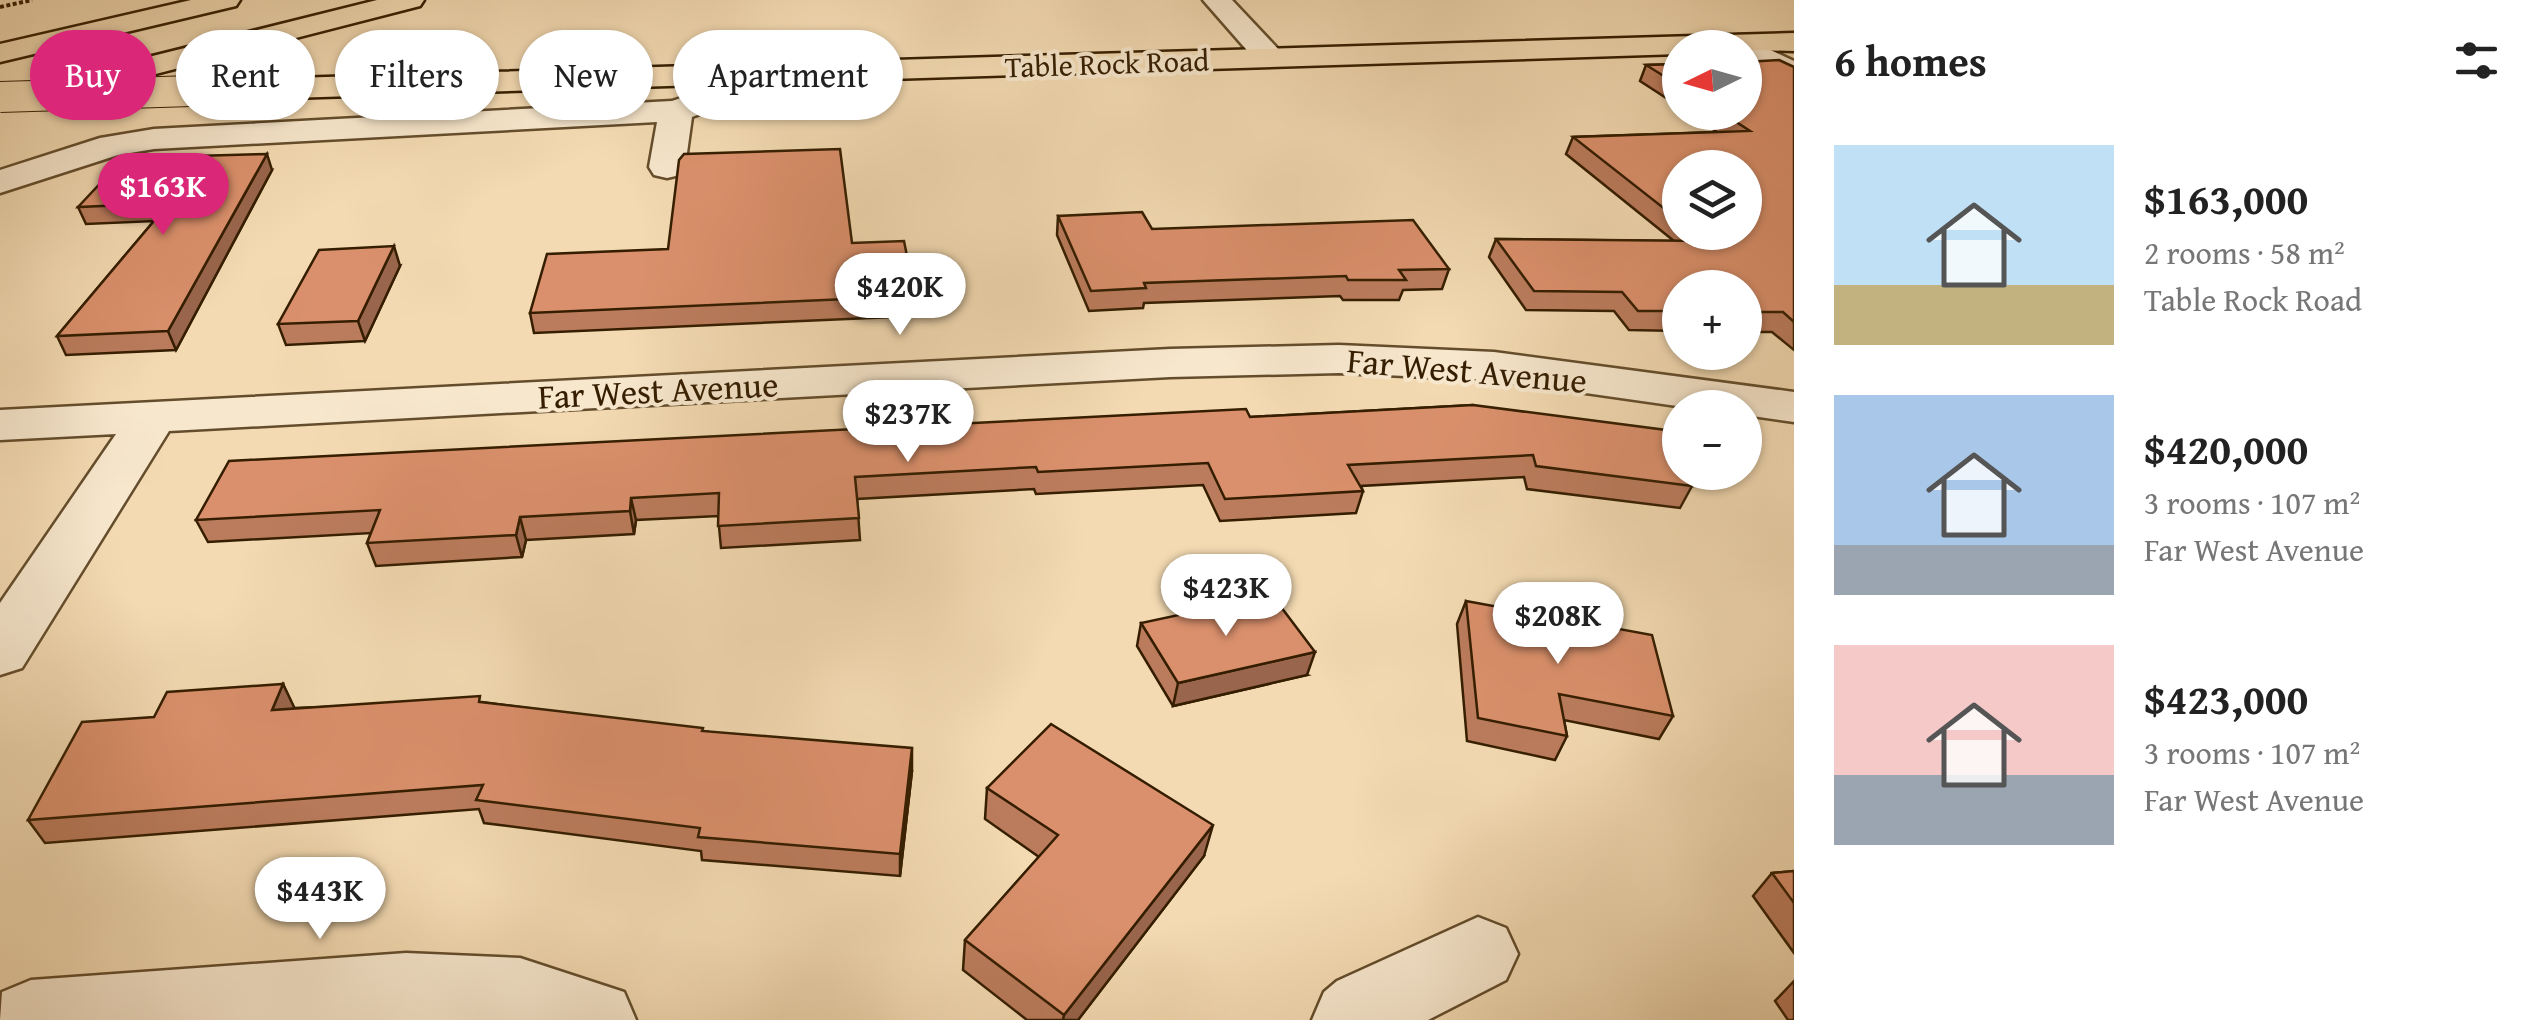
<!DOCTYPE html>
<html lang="en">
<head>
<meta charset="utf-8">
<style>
  :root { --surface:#fff; --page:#f6f6f6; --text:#222; --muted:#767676; --accent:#db2777 }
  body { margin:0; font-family:"Gentium Book Plus",serif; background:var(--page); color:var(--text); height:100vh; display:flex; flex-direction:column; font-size:38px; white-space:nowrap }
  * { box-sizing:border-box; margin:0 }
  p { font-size:32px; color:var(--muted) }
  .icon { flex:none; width:55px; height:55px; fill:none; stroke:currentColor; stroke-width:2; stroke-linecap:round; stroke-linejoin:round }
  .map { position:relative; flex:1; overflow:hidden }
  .details { display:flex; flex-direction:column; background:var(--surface); width:750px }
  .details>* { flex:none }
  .guide { position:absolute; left:30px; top:30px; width:950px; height:90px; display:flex; gap:20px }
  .needle { width:65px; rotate:265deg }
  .tools { position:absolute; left:1662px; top:30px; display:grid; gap:20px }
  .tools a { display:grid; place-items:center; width:100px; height:100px; border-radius:50%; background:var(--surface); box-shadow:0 2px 8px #0004; font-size:50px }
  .price { position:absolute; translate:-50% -85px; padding:0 22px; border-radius:35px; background:#fff; color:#222; font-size:32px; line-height:65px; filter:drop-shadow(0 2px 5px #0008) }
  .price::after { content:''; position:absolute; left:50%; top:60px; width:30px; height:22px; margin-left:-15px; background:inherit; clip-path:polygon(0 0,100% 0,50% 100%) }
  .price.on { background:var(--accent); color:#fff }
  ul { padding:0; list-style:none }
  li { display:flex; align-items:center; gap:30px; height:250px; padding:0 40px }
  li span { display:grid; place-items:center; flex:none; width:280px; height:200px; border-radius:0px; color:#555 }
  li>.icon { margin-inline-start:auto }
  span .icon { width:120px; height:120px; fill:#fffc; stroke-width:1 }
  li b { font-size:42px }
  h2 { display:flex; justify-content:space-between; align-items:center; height:120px; padding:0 40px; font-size:42px }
  .pill { padding:0 35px; border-radius:45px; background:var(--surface); box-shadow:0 2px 8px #0004; font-size:35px; line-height:90px }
  .pill.on { background:var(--accent); color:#fff }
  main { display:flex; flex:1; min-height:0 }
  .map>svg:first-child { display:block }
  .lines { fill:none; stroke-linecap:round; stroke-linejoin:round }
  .minor-casing { stroke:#644d2c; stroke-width:5 }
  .major-casing { stroke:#351e00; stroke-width:5 }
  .highway-casing { stroke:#351e00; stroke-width:5 }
  .path { stroke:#351e00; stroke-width:4; stroke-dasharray:4 2.5; stroke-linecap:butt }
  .minor { fill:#f7e7cd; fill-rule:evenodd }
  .major { fill:#f3dab2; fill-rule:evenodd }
  .highway { fill:#f3dab2; fill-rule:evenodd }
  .major-bridge-casing { stroke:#351e00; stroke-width:32; stroke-linecap:butt }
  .major-bridge { stroke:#f3dab2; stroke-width:30 }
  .wall { fill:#bb7c5d; stroke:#351e00; stroke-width:2.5; fill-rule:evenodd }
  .shaded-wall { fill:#99654c; stroke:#351e00; stroke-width:2.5 }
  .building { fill:#da906c; stroke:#351e00; stroke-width:2.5 }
  .labels { text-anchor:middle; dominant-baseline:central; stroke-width:8; stroke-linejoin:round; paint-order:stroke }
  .far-street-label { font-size:30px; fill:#351e00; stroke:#f7e7cd }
  .street-label { font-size:35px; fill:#351e00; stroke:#f7e7cd }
</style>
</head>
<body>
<main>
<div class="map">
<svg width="1794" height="1020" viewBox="0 0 1794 1020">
  <rect width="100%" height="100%" fill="#f3dab2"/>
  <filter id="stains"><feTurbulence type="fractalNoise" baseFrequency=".002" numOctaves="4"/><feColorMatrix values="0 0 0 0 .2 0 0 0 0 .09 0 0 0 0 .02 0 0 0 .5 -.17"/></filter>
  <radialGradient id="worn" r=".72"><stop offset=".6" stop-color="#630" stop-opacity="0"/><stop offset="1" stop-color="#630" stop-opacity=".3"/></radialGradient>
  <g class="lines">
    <defs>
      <g id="minor">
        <polygon points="1203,0 1232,0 1281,52 1285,58 1281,64 1259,64"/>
        <polygon points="1739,35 1794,61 1794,83 1745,59 1745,48 1727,48 1724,44 1729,38"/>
        <polygon points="730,66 741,68 746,75 727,104 692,117 685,167 680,175 667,178 654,175 649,167 657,122 154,149 118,155 0,193 0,170 100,138 154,129 672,101 704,90 719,68"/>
        <polygon points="1339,345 1494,352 1794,392 1794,422 1745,415 1745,408 1691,408 1494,380 1339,373 1170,377 169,431 22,668 0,675 0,603 116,434 0,440 0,410 1170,349"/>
        <polygon points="1478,917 1506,928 1518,954 1506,980 1428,1020 1312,1020 1324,992 1337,981"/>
        <polygon points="406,953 520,958 624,992 636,1020 0,1020 2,992 31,980"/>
      </g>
      <polygon id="major" points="1794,33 1794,51 1680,48 1680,54 259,99 248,96 243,89 248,82 259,79"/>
      <g id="highway">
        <polygon points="191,0 240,0 236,6 0,62 0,44"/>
        <polygon points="377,0 424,0 420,6 27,107 16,104 11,97 16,90"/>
      </g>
    </defs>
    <!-- minor casing -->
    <use href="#minor" class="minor-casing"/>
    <!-- major casing -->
    <use href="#major" class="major-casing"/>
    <!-- highway casing -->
    <use href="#highway" class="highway-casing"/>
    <!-- path -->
    <polyline class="path" points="0,7 32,0"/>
    <!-- minor -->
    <use href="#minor" class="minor"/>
    <!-- major -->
    <use href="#major" class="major"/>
    <!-- highway -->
    <use href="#highway" class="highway"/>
    <defs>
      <polyline id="major-bridge" points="0,97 259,89"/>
    </defs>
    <!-- major-bridge casing -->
    <use href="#major-bridge" class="major-bridge-casing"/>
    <!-- major-bridge -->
    <use href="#major-bridge" class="major-bridge"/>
  </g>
  <!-- wall -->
  <g class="wall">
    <polygon points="1680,64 1680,107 1640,81 1646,65"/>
    <path d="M1794 67V350L1772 332H1745V288H1680V331L1629 330 1614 311 1526 310 1489 257 1496 239 1674 241 1566 154 1573 137 1717 132 1688 112H1745ZM1680 168 1745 232H1680Z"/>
    <polygon points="272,170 176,350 66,355 57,336 154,221 86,224 78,207"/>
    <polygon points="1058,216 1152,229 1449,269 1442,289 1403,290 1399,300 1343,300 1340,296 1144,303 1143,308 1089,311 1057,235"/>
    <polygon points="852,243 915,296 915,316 534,333 530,313 668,249"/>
    <polygon points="400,266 365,341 286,345 278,324"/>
    <polygon points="1473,405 1692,486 1680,508 1527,489 1524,477 1361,486 1363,491 1356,513 1220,521 1203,485 1036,494 1034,489 857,499 860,540 721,548 718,516 636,520 634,534 526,540 522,557 376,566 367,543 371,533 208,542 196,520 1250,417"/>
    <polygon points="1466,601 1673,716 1659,739 1564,720 1567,736 1555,760 1467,741 1457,624"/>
    <polygon points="1141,623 1307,675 1173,706 1137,646"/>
    <polygon points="283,684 294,708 482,702 704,731 912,771 900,876 702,860 701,851 484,823 479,809 45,843 28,820 154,717"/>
    <polygon points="987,788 1204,856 1078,1020 1027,1020 963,970 965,940 1039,857 985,819"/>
    <polygon points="1794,871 1794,953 1753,896 1772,873"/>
    <polygon points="1794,981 1794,1020 1788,1020 1775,1001"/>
  </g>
  <!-- shaded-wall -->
  <g class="shaded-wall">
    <polygon points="267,154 272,170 176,350 168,331"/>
    <polygon points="394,246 400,266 365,341 358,321"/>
    <polygon points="631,498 636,520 634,534 630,511"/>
    <polygon points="520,517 526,540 522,557 516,535"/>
    <polygon points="1315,652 1307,675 1173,706 1178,683"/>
    <polygon points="283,684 294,707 284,733 272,710"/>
    <polygon points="912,748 912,771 900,876 900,854"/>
    <polygon points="1213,825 1204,856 1078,1020 1063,1020 1064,1015"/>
  </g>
  <!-- building -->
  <g class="building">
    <polygon points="1779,60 1794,67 1794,322 1783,312 1745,312 1745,288 1680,288 1680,311 1638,311 1622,292 1534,291 1496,239 1706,241 1695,232 1745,232 1745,168 1680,168 1680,221 1573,137 1750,131 1721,112 1745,112 1745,62"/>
    <polygon points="1680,64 1680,86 1646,65"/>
    <polygon points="840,149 852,243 904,241 915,296 530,313 547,254 668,249 679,160 684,154"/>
    <polygon points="267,154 168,331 57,336 169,203 78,207 124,158"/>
    <polygon points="1142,212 1152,229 1413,220 1449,269 1399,270 1406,280 1348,280 1346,276 1144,283 1146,288 1091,291 1058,216"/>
    <polygon points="394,246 358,321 278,324 319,250"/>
    <polygon points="1473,405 1666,430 1680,460 1680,472 1686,472 1692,486 1536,466 1533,455 1348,465 1363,491 1225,499 1208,463 1038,472 1036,467 855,477 859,518 718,526 719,493 631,498 630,511 520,517 516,535 367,543 380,510 196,520 229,461 1246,409 1250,417"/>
    <polygon points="1272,595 1315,652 1178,683 1141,623"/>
    <polygon points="1466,601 1652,635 1673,716 1559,694 1567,736 1478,718"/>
    <polygon points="283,684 272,710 480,696 479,702 703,728 702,731 912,748 900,854 698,837 700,828 476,800 483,785 28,820 82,722 154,717 167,692"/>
    <polygon points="1051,724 1213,825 1064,1015 965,940 1058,835 987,788"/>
    <polygon points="1794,871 1794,903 1772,873"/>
  </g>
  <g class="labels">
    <!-- far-street labels -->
    <g class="far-street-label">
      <text transform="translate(1107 63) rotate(-2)">Table Rock Road</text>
    </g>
    <!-- street labels -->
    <g class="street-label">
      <text transform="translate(1467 370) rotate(5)">Far West Avenue</text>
      <text transform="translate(658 390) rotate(-3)">Far West Avenue</text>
    </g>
  </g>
  <rect width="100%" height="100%" filter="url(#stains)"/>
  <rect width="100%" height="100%" fill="url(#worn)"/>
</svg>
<div class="tools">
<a><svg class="needle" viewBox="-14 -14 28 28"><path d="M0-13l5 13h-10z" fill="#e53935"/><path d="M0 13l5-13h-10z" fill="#767676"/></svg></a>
<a><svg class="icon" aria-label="layers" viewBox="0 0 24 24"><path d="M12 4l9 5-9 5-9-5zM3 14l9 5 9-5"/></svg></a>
<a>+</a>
<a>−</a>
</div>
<b class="price on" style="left:163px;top:238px">$163K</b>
<b class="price" style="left:900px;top:338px">$420K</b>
<b class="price" style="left:908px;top:465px">$237K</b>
<b class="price" style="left:1226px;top:639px">$423K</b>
<b class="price" style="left:1558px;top:667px">$208K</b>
<b class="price" style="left:320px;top:942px">$443K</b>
<div class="guide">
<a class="pill on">Buy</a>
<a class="pill">Rent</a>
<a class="pill">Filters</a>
<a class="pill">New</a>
<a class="pill">Apartment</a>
</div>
</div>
<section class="details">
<h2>6 homes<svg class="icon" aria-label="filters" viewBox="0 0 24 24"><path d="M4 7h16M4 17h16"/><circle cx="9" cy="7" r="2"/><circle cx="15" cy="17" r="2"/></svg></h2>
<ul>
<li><span style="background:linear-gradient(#bfe0f5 70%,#c2b280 0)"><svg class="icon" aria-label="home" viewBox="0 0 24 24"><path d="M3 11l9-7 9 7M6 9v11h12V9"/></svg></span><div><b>$163,000</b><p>2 rooms · 58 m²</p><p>Table Rock Road</p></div></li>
<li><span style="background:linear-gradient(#a9c7e8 75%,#9aa5b1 0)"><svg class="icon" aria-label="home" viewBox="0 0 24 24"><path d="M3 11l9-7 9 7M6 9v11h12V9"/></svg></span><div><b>$420,000</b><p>3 rooms · 107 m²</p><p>Far West Avenue</p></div></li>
<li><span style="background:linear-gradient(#f6c9c9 65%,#9aa5b1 0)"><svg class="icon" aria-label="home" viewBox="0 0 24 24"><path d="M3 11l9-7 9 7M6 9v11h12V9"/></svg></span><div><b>$423,000</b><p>3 rooms · 107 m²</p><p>Far West Avenue</p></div></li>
</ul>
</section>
</main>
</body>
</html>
